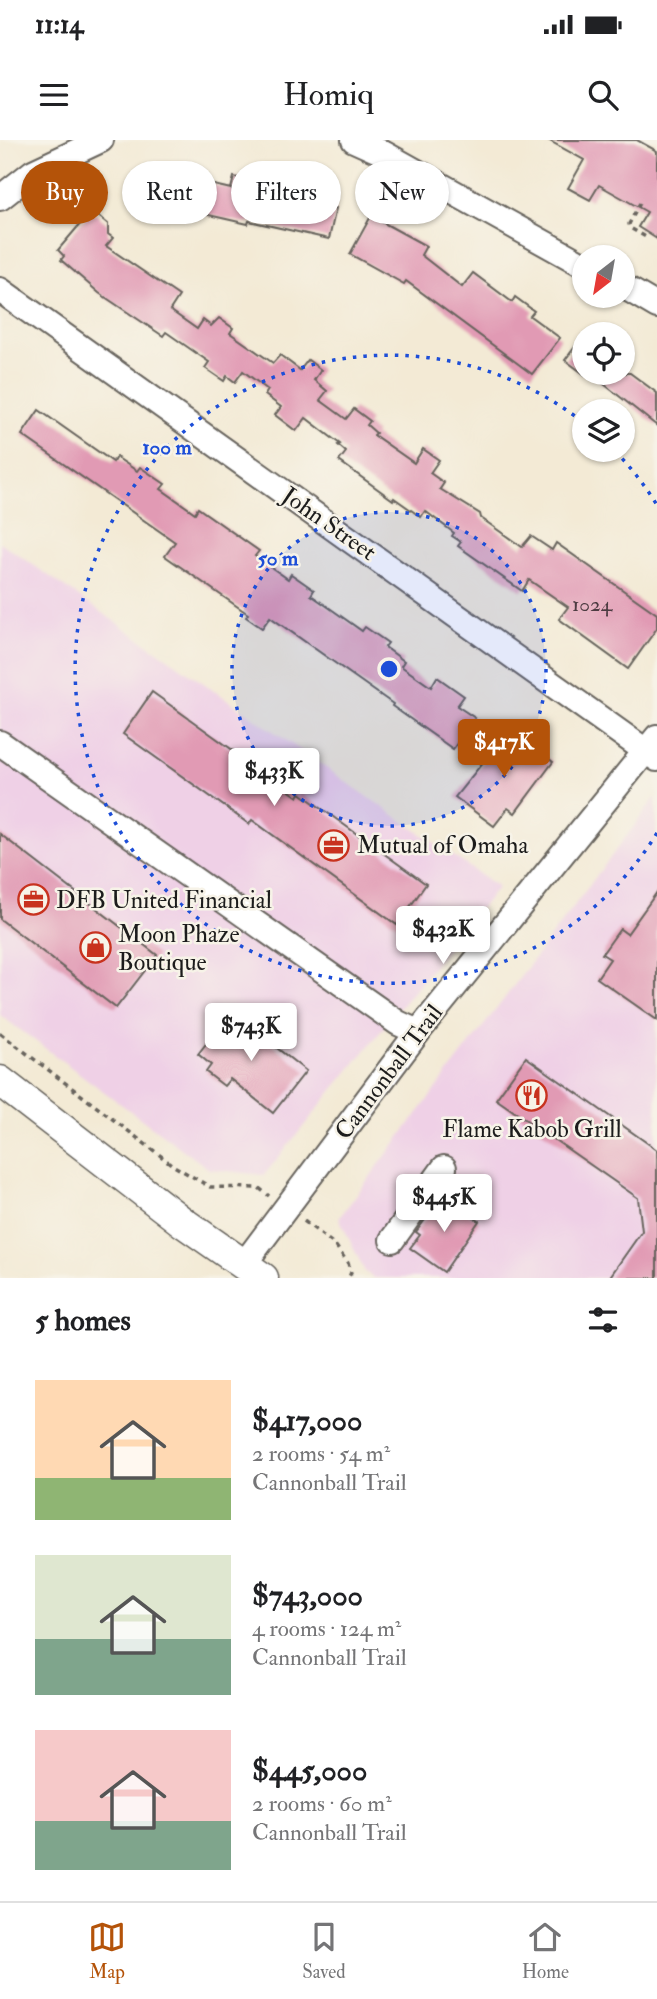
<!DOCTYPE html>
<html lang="en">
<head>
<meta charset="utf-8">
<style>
  :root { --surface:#fff; --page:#f6f6f6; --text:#202124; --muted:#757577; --line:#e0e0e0; --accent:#b45309 }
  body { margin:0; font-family:"IM FELL Double Pica",serif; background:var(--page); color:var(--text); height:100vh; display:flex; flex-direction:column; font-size:26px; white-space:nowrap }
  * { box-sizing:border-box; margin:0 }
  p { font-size:23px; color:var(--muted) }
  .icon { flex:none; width:38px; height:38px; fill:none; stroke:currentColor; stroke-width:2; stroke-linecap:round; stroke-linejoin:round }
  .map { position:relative; height:1138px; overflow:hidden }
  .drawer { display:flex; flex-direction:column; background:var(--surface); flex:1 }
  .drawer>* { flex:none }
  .hud { position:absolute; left:21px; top:21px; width:616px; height:63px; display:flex; gap:14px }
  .needle { width:46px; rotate:211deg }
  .controls { position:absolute; left:572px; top:105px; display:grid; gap:14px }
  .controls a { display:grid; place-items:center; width:63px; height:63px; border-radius:50%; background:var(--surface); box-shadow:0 2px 5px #0004; font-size:35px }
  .price { position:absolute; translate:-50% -60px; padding:0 16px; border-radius:7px; background:#fff; color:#222; font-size:23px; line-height:46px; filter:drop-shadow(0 2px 4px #0008) }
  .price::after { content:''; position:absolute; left:50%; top:42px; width:21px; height:16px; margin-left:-10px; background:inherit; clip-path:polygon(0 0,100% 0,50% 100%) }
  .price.active { background:var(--accent); color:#fff }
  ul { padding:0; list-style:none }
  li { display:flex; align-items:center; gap:21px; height:175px; padding:0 35px }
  li span { display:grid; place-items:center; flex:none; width:196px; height:140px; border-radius:0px; color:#555 }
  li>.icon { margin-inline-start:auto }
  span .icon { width:84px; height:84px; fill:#fffc; stroke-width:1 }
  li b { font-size:30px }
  h2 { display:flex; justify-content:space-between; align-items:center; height:84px; padding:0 35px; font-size:30px }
  .tag { padding:0 24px; border-radius:32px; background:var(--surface); box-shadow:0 2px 5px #0004; font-size:24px; line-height:63px }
  .tag.active { background:var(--accent); color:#fff }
  .status { display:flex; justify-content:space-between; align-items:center; height:49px; padding:0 35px; background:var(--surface); direction:ltr }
  .status svg { height:19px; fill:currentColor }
  header { display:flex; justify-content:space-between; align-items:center; height:91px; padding:0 35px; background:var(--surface); font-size:32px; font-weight:600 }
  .tab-bar { display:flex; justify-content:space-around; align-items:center; height:98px; border-top:2px solid var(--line); background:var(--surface); font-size:19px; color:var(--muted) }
  .tab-bar a { display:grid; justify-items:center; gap:4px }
  .tab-bar .active { color:var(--accent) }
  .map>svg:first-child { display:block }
  .built { fill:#efd0e6 }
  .building { fill:#e19ab4 }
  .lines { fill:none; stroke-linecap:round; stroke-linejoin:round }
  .minor-casing { stroke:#67645d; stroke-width:28 }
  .major-casing { stroke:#67645d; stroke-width:33 }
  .path { stroke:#67645d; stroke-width:3.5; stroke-dasharray:5 5; stroke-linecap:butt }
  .minor { stroke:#fff; stroke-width:24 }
  .major { stroke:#fff; stroke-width:30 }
  .ring { fill:none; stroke:#1d4ed8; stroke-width:3.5; stroke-dasharray:3.5 7 }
  .labels { text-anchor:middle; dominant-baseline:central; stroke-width:5; stroke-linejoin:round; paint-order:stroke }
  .number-label { font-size:21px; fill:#4d3c42 }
  .street-label { font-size:24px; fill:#1c1c1c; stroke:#f7f3e8 }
  .poi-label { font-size:24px; fill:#1c1c1c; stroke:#f7f3e8; text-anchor:start }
  .centre { fill:#1d4ed8; stroke:#f7f3e8; stroke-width:3.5 }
  .ring-label { font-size:21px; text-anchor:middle; font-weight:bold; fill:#1d4ed8; stroke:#f7f3e8; stroke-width:5; stroke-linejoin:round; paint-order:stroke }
</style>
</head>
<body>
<div class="status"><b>11:14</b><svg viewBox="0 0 49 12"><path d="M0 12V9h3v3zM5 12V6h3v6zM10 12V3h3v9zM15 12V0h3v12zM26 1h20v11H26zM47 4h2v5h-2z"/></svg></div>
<header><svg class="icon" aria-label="menu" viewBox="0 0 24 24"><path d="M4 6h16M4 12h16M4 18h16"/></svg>Homiq<svg class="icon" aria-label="search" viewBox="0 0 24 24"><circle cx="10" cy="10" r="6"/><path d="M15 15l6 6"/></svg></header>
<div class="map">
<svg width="657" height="1138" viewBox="0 0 657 1138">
  <rect width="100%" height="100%" fill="#f7f3e8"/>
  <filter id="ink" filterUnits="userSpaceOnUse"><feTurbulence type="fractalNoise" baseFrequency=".0143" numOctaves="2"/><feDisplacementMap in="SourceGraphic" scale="14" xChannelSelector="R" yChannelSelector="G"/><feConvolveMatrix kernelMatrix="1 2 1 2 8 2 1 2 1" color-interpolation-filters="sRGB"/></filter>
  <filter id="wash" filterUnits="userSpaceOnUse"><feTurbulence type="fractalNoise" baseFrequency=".00686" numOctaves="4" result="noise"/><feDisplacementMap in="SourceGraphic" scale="28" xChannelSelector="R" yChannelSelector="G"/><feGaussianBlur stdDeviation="1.57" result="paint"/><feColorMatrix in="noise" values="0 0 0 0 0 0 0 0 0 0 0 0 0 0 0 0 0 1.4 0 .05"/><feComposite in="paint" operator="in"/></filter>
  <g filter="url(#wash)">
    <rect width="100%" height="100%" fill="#f3ead5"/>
    <!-- built -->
    <g class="built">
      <polygon points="0,402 498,747 264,1035 209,1029 0,875"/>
      <polygon points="656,657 657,1138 374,1138 365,1132 339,1078"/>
    </g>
    <g id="blocks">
      <!-- building -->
      <g class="building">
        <polygon points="548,0 637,0 657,11 657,99 638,87 647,72 599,45 590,60 568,48 584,20"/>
        <polygon points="234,37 275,47 277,41 300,47 297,60 336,68 329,99 249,81 248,84 200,73 201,70 186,66 192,40 231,49"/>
        <polygon points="96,74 108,84 108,94 113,98 106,106 179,156 170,170 197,189 203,180 211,186 219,178 233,188 230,193 273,223 280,215 300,230 308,220 321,230 314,240 327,251 320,260 346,279 354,269 370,281 367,285 376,293 374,295 414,323 423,309 439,320 430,333 444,343 440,349 480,374 481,378 522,407 531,396 552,410 556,403 657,474 657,488 628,529 559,479 568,467 529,440 522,451 458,406 461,402 452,396 454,393 425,371 421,377 394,358 393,360 339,321 346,312 338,305 340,304 306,278 296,291 275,275 281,267 265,255 268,250 243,231 235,242 227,236 224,241 205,228 209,222 166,192 163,196 99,153 61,120 64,116 58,110 87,76"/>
        <polygon points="371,76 426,106 421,115 462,147 473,133 512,162 515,157 534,171 530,176 560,198 532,234 406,141 404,144 350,114"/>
        <polygon points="584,195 584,234 565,220"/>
        <polygon points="590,233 630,233 657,253 657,286"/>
        <polygon points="39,270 113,322 116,317 137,331 140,327 165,344 161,349 195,373 198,368 259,411 255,416 288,439 291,434 314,450 311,455 331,469 362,491 365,487 388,503 385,507 404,521 401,526 431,547 437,537 464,556 457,566 475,578 453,609 392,566 393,564 270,477 262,488 246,477 248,474 165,416 175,402 22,295"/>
        <polygon points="152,552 298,657 300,653 426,744 397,785 252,680 249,684 123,594"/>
        <polygon points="512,591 553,622 515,673 508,668 494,686 455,657 492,611 495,614"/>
        <polygon points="0,694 157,815 116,868 0,779"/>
        <polygon points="657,752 657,880 597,838 610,819 602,814 612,800 620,789 627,794"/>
        <polygon points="231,872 306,931 273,973 230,939 224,946 206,932 211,925 198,914"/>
        <polygon points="526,917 657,1010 657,1138 609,1138 642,1091 638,1058 496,959"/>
        <polygon points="446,1058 479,1081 444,1132 410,1108 420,1095 416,1092 436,1065 439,1067"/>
      </g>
    </g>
  </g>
  <g filter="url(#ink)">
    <use href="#blocks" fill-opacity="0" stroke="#67645d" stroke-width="2"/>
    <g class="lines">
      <defs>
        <g id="minor">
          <polyline points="354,0 383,13 584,125"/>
          <polyline points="0,58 33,32 101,0"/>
          <polyline points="623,146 657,166"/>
          <polyline points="0,150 657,619"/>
          <polyline points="0,603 398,883 418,892"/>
          <polyline points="392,1100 444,1028"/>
          <polyline points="244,1124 418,892 657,597"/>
        </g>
        <polyline id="major" points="0,941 184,1083 263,1138"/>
      </defs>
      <!-- minor casing -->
      <use href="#minor" class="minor-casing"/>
      <!-- major casing -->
      <use href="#major" class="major-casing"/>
      <!-- path -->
      <g class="path">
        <polyline points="298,55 325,61"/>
        <polyline points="640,63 629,84 630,88 646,97"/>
        <polyline points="0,893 174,1026 210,1047 259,1048 269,1056"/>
        <polyline points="304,1081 335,1105 348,1123 351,1133 348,1138"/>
      </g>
      <!-- minor -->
      <use href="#minor" class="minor"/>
      <!-- major -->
      <use href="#major" class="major"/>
    </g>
  </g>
  <!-- distance rings -->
  <circle cx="389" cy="529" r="157" fill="#1d4ed8" fill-opacity=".12"/>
  <g class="ring">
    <circle cx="389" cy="529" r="157"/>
    <path d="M657 693A314 314 0 1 1 584 283M615 311A314 314 0 0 1 657 365"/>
  </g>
  <!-- icons -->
  <defs>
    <symbol id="office-ring" viewBox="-11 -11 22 22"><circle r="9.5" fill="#f7f3e8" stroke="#c8321e" stroke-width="1.5"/><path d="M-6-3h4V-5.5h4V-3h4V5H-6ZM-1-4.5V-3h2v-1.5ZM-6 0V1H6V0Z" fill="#c8321e"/></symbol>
    <symbol id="shop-ring" viewBox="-11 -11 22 22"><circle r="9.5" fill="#f7f3e8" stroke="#c8321e" stroke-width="1.5"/><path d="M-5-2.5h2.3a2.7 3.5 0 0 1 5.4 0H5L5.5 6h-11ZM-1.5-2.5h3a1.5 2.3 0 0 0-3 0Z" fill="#c8321e"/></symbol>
    <symbol id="restaurant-ring" viewBox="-11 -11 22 22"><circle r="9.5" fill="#f7f3e8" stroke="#c8321e" stroke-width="1.5"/><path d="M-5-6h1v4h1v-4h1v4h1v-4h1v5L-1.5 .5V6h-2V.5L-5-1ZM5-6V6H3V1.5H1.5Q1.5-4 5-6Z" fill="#c8321e"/></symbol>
  </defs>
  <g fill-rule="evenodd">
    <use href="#office-ring" x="316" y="688" width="35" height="35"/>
    <use href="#office-ring" x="16" y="742" width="35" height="35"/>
    <use href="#shop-ring" x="78" y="790" width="35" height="35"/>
    <use href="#restaurant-ring" x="514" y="938" width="35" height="35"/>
  </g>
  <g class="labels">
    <!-- number labels -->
    <g class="number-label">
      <text x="592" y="464">1024</text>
    </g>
    <!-- street labels -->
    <g class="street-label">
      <text transform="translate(329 384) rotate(35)">John Street</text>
      <text transform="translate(389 932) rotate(-53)">Cannonball Trail</text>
    </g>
    <!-- poi labels -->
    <g class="poi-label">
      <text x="357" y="705">Mutual of Omaha</text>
      <text x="56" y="760">DFB United Financial</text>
      <text x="118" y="794">Moon Phaze<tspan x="118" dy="28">Boutique</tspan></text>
      <text x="532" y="989" text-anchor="middle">Flame Kabob Grill</text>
    </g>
  </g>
  <circle cx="389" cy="529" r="10" class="centre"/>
  <g class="ring-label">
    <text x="167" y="314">100 m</text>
    <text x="278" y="425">50 m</text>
  </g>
</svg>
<div class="controls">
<a><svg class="needle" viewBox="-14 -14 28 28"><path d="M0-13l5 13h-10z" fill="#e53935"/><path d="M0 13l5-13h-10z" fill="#757577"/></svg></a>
<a><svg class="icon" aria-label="locate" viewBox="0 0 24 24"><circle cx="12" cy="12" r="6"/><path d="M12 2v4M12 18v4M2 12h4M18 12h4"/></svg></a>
<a><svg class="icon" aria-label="layers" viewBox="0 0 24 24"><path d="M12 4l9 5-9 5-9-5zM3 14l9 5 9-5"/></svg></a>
</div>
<b class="price active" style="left:504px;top:639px">$417K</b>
<b class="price" style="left:274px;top:668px">$433K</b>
<b class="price" style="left:443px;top:826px">$432K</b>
<b class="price" style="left:251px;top:923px">$743K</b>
<b class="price" style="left:444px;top:1094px">$445K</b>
<div class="hud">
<a class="tag active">Buy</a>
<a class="tag">Rent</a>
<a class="tag">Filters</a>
<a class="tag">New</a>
</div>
</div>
<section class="drawer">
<h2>5 homes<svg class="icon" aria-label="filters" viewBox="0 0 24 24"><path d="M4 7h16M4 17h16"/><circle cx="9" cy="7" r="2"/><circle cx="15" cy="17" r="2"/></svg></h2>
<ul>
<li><span style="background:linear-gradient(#ffd9b3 70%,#8fb573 0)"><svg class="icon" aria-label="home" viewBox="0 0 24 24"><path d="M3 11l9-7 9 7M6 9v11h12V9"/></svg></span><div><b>$417,000</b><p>2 rooms · 54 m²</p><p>Cannonball Trail</p></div></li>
<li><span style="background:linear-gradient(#dfe7d0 60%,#7fa58c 0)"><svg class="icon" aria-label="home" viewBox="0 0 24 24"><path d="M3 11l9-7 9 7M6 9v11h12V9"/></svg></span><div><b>$743,000</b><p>4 rooms · 124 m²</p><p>Cannonball Trail</p></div></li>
<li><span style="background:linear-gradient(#f6c9c9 65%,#7fa58c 0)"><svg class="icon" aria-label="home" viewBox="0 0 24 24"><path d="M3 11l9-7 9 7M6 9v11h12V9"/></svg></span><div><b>$445,000</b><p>2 rooms · 60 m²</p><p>Cannonball Trail</p></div></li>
</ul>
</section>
<nav class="tab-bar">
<a class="active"><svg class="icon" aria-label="map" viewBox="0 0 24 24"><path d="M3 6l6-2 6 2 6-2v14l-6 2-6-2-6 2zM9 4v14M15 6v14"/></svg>Map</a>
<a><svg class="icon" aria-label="saved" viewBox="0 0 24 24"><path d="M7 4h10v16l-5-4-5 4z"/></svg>Saved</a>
<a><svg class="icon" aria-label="home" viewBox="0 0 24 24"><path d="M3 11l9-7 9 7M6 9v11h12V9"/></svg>Home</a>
</nav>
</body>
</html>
